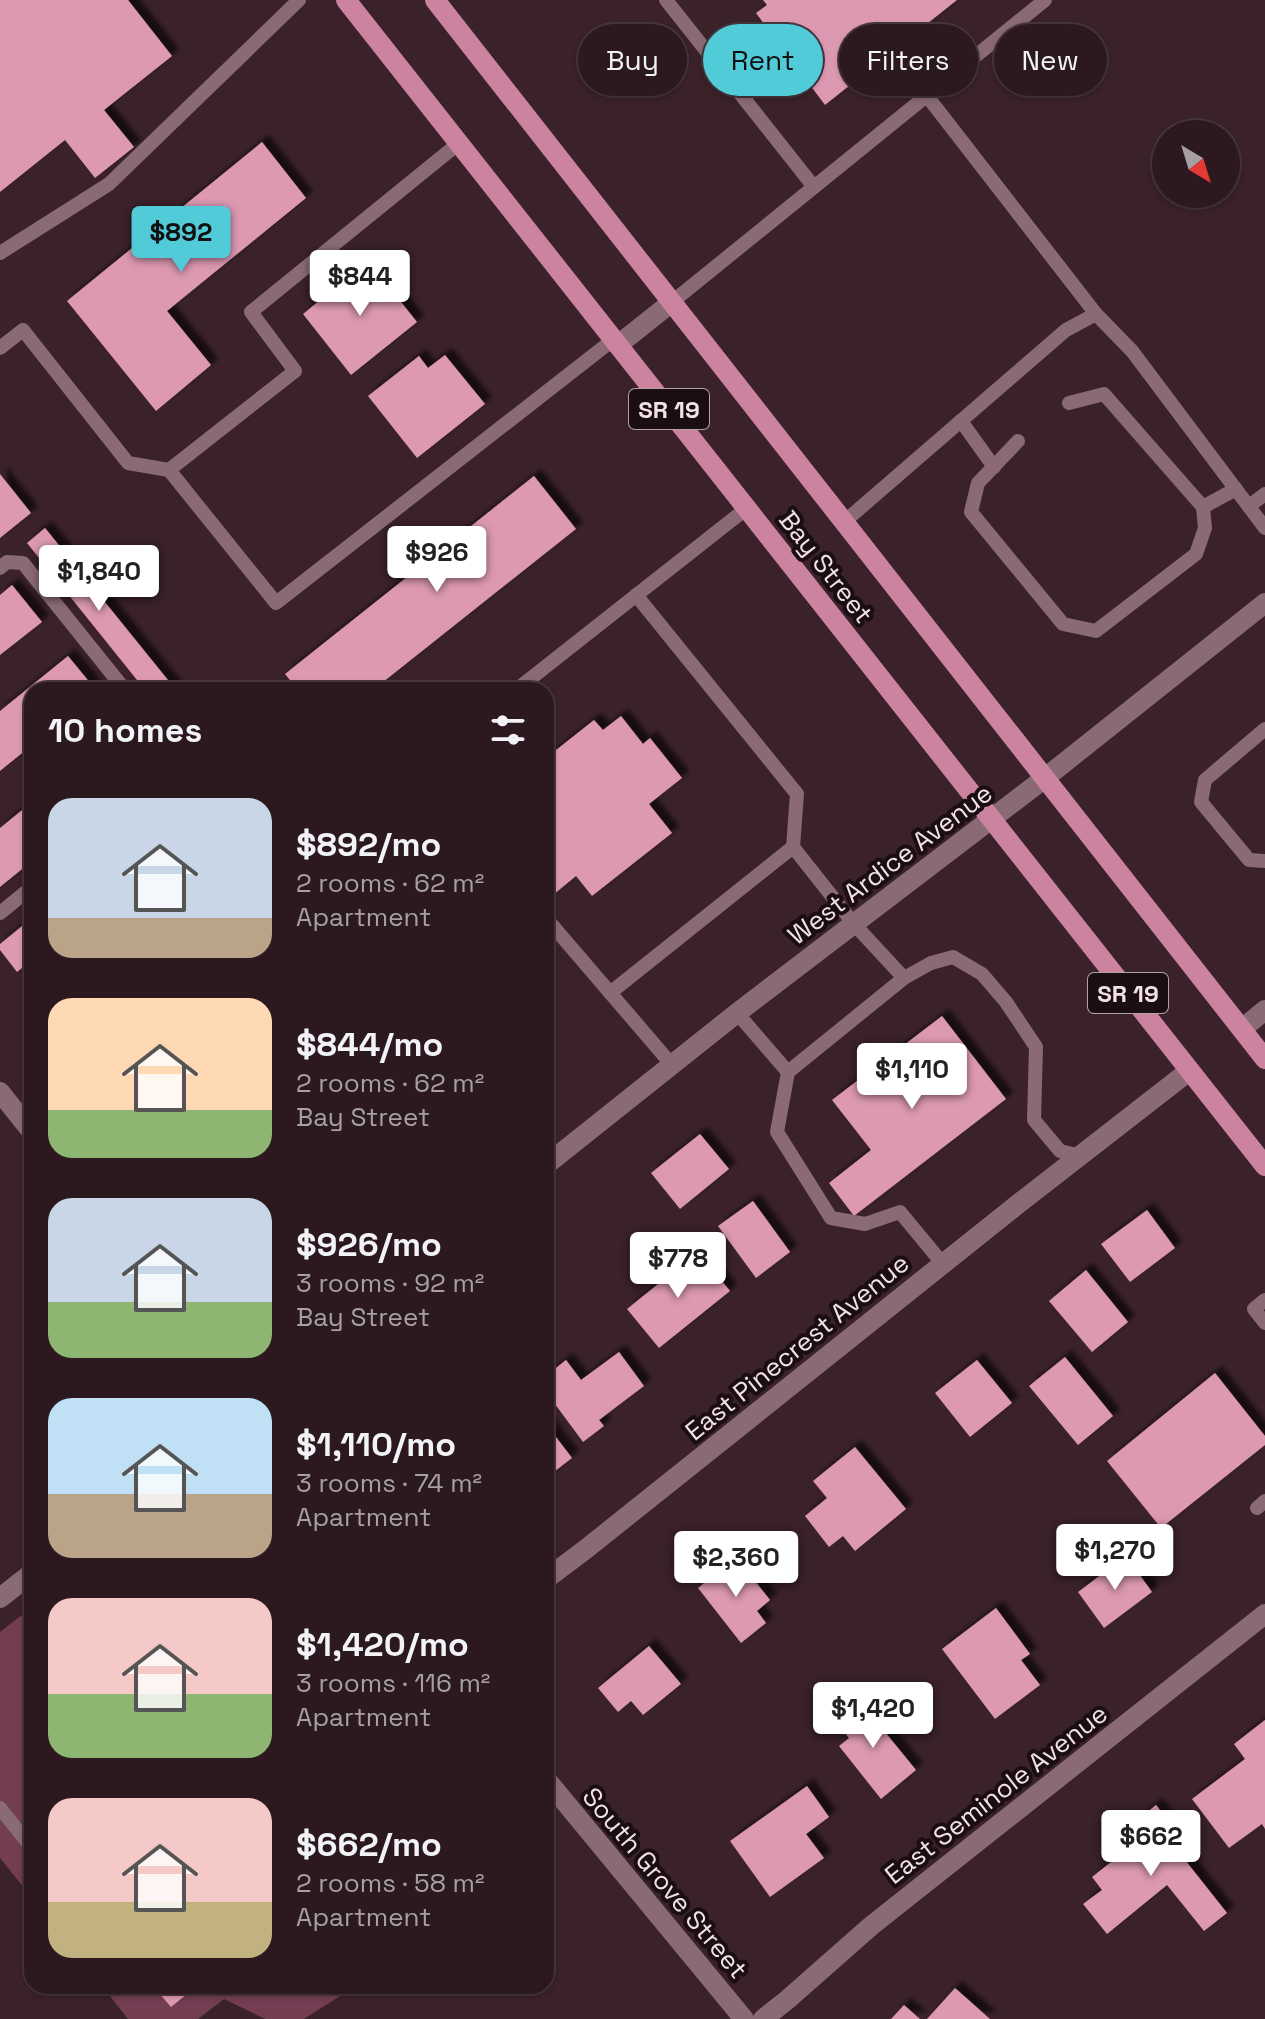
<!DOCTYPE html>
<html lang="en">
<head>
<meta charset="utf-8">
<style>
  :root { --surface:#2c1920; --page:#342229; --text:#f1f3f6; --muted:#a6a0a5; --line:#48383e; --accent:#52cbd9 }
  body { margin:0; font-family:"Space Grotesk",sans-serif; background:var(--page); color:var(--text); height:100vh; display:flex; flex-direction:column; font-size:30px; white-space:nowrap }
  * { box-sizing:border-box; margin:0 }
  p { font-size:26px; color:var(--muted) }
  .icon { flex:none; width:44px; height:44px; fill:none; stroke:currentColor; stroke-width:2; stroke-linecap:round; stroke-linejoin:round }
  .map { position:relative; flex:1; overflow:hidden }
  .drawer { position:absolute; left:24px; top:682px; width:530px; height:1312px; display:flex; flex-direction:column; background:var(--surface); border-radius:24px; box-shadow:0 2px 6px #0004,0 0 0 2px var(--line) }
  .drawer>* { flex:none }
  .banner { position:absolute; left:578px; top:24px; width:566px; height:72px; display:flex; gap:16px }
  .needle { width:52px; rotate:142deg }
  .fabs { position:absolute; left:1152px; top:120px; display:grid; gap:16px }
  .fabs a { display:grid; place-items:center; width:88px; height:88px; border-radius:50%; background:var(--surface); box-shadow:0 2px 6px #0004,0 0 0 2px var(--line); font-size:40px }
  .price { position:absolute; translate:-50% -68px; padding:0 18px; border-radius:8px; background:#fff; color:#222; font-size:26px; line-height:52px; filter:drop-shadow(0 2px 4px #0008) }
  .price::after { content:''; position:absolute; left:50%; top:48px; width:24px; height:18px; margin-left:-12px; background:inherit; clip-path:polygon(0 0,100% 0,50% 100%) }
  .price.active { background:var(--accent); color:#111 }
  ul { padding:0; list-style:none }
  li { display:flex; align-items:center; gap:24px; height:200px; padding:0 24px }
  li span { display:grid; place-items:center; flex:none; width:224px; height:160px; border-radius:24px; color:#555 }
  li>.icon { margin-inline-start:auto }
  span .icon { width:96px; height:96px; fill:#fffc; stroke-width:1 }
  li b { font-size:34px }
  h2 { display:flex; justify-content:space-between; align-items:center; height:96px; padding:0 24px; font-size:34px }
  .pill { padding:0 28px; border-radius:36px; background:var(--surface); box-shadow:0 2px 6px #0004,0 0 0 2px var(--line); font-size:28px; line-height:72px }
  .pill.active { background:var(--accent); color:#111 }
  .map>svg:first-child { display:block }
  .green { fill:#733d52 }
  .building { fill:#dd99b2; filter:url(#shadow) }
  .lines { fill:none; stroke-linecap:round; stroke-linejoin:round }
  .service { stroke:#896a75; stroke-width:14 }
  .minor { stroke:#896a75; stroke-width:20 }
  .tertiary { stroke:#896a75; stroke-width:20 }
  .primary { stroke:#cc839f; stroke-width:20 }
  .labels { text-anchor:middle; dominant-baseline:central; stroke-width:8; stroke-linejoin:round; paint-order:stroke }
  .shield { fill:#1a0e13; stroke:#b2a2a7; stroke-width:2 }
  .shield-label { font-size:24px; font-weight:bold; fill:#f3e1e6 }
  .street-label { font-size:26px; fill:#f3e1e6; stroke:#1a0e13 }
</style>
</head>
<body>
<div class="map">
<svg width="1265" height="2019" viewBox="0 0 1265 2019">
  <defs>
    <filter id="shadow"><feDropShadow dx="7" dy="-7" stdDeviation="2" flood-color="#0009"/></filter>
  </defs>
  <rect width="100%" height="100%" fill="#3a212a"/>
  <!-- green -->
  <g class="green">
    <polygon points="32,1607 32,1898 0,1858 0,1632"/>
    <polygon points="102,1986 356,1986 304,2019 265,2019 224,1999 198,2019 128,2019"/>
  </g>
  <!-- building -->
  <g class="building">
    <polygon points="0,0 128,0 172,56 104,110 134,147 95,178 65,140 0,192"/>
    <polygon points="763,0 957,0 825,105 756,13 767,5"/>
    <polygon points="262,142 306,198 167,311 211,365 156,411 67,301"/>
    <polygon points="368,261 417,322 351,375 303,314"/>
    <polygon points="445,355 485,404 417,458 368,396 419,356 428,368"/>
    <polygon points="0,474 31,513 0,538"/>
    <polygon points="534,476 576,529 373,690 298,690 285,674"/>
    <polygon points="45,528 176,690 145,690 27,543"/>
    <polygon points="12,585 42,622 0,655 0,595"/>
    <polygon points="68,656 96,690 32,690 32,745 0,771 0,711"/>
    <polygon points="621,716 643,744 650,738 682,778 649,804 672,833 592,896 576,876 553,895 546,886 546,758 594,720 603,730"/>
    <polygon points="32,802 32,861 0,887 0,828"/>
    <polygon points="32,918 32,960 17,972 0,950 0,944"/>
    <polygon points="942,1016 1006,1099 854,1216 829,1183 871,1150 832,1100"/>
    <polygon points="700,1134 729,1169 680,1209 651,1173"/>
    <polygon points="753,1201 790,1252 756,1278 718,1226"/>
    <polygon points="1147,1210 1175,1248 1130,1282 1101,1244"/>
    <polygon points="698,1252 730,1291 659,1348 627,1309"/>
    <polygon points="1086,1270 1128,1322 1092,1352 1049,1301"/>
    <polygon points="619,1352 644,1386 599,1420 604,1426 583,1442 546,1392 546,1376 566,1360 581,1380"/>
    <polygon points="1065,1357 1113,1416 1078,1445 1029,1386"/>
    <polygon points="977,1360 1012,1403 970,1437 935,1393"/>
    <polygon points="1215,1373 1265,1436 1265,1445 1161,1528 1107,1461"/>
    <polygon points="546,1424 572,1458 546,1478"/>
    <polygon points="855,1447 906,1509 855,1551 843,1536 829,1547 805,1516 827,1498 813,1481"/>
    <polygon points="1126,1556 1152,1592 1104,1628 1078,1592"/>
    <polygon points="736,1557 770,1600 757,1611 766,1623 741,1643 698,1588"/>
    <polygon points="996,1608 1030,1654 1021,1660 1040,1685 995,1719 942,1649"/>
    <polygon points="649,1646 681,1684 643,1715 631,1701 618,1712 598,1688"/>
    <polygon points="858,1699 916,1770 881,1799 839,1746 849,1738 834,1719"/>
    <polygon points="1265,1720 1265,1829 1262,1824 1229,1848 1192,1799 1245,1759 1234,1744"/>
    <polygon points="807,1786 829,1817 806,1834 824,1858 770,1897 730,1841"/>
    <polygon points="1156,1805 1179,1834 1170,1841 1227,1913 1204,1931 1167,1885 1107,1934 1083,1904 1102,1890 1092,1877 1139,1840 1129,1827"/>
    <polygon points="153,1986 197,1986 171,2007"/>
    <polygon points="955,1988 990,2019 927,2019"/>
    <polygon points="904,2005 920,2019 891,2019"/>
  </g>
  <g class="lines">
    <!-- service -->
    <g class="service">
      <polyline points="666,0 814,187"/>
      <polyline points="927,96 1096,314 1132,351 1265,528"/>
      <polyline points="459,143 251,312 295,371 169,470 276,603 614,339"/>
      <polyline points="0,253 109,184 299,0"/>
      <polyline points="672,302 1045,0"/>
      <polyline points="0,348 23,330 128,463 169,470"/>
      <polyline points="1069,403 1104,394 1203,507 1236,489"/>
      <polyline points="961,421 994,467"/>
      <polyline points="1018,441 978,483 971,512 1063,624 1096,631 1196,554 1205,528 1203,507"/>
      <polyline points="1249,506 1265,494"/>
      <polyline points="844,522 1066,330 1096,314"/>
      <polyline points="0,568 7,562 23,563 125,690"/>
      <polyline points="636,595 797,794 793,847 854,924 904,978 931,963 953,957 982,974 1006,1002 1036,1047 1034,1120 1060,1151 1081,1156"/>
      <polyline points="516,690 747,508"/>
      <polyline points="1265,729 1205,780 1201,802 1249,860 1265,861"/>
      <polyline points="0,913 32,887"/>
      <polyline points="546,918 672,1065"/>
      <polyline points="904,978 788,1072 777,1132 831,1218 865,1224 900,1212 943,1264"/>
      <polyline points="610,993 793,847"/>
      <polyline points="737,1013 788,1072"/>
      <polyline points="1265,1300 1254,1309 1265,1323"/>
      <polyline points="1257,1508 1265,1501"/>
      <polyline points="0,1808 32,1848"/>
    </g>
    <!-- minor -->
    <g class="minor">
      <polyline points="618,345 672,302"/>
      <polyline points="1242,1029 1265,1010"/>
      <polyline points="0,1092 32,1132"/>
      <polyline points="546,1579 586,1549 1018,1204 1189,1071"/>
      <polyline points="763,2019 787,2000 871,1926 1265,1614"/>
    </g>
    <!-- tertiary -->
    <g class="tertiary">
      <polyline points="546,1165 737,1013 1045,778 1265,603"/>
      <polyline points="0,1598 32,1573"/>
      <polyline points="546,1779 744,2019"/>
    </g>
    <!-- primary -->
    <g class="primary">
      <polyline points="346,0 1265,1166"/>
      <polyline points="435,0 1265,1059"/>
    </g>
  </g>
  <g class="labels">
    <!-- shield labels -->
    <g class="shield">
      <rect x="629" y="389" width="80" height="40" rx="6"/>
      <rect x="1088" y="973" width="80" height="40" rx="6"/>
    </g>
    <g class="shield-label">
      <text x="669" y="409">SR 19</text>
      <text x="1128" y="993">SR 19</text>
    </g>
    <!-- street labels -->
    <g class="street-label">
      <text transform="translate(826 567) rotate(52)">Bay Street</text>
      <text transform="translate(890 864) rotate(-37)">West Ardice Avenue</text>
      <text transform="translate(797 1347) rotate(-39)">East Pinecrest Avenue</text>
      <text transform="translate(996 1794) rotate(-38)">East Seminole Avenue</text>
      <text transform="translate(665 1883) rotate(50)">South Grove Street</text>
    </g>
  </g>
</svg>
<div class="fabs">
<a><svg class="needle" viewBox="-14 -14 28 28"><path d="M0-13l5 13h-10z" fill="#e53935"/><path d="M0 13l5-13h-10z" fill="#a6a0a5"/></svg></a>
</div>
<b class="price active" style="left:181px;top:274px">$892</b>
<b class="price" style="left:360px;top:318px">$844</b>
<b class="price" style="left:437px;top:594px">$926</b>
<b class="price" style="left:99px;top:613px">$1,840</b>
<b class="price" style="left:912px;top:1111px">$1,110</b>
<b class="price" style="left:678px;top:1300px">$778</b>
<b class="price" style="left:1115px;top:1592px">$1,270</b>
<b class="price" style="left:736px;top:1599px">$2,360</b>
<b class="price" style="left:873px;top:1750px">$1,420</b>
<b class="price" style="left:1151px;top:1878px">$662</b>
<div class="banner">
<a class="pill">Buy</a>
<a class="pill active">Rent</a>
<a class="pill">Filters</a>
<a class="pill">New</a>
</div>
<section class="drawer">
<h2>10 homes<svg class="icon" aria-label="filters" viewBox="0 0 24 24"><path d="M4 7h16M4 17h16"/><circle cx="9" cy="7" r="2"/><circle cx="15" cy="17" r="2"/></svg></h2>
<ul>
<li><span style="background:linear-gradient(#c9d6e8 75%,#b9a48a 0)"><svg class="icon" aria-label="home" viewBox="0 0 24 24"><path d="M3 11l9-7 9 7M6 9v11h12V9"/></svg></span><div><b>$892/mo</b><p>2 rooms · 62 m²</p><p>Apartment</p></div></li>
<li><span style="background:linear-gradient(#ffd9b3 70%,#8fb573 0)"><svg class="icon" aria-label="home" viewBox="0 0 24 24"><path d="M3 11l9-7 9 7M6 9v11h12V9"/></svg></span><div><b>$844/mo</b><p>2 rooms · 62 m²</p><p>Bay Street</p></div></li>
<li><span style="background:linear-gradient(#c9d6e8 65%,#8fb573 0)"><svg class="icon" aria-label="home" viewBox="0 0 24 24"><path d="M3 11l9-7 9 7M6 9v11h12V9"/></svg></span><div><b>$926/mo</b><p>3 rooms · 92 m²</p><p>Bay Street</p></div></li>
<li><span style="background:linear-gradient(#bfe0f5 60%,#b9a48a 0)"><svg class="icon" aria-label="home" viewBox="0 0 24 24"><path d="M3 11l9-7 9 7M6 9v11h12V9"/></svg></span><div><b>$1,110/mo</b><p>3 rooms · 74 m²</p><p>Apartment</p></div></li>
<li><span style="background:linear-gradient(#f6c9c9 60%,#8fb573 0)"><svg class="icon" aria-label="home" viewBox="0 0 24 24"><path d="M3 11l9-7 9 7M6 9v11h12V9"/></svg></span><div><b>$1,420/mo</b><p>3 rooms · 116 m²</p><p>Apartment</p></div></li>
<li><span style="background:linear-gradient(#f6c9c9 65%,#c2b280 0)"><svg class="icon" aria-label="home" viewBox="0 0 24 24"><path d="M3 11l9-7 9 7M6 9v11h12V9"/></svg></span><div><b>$662/mo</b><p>2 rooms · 58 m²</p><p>Apartment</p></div></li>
</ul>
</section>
</div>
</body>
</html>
